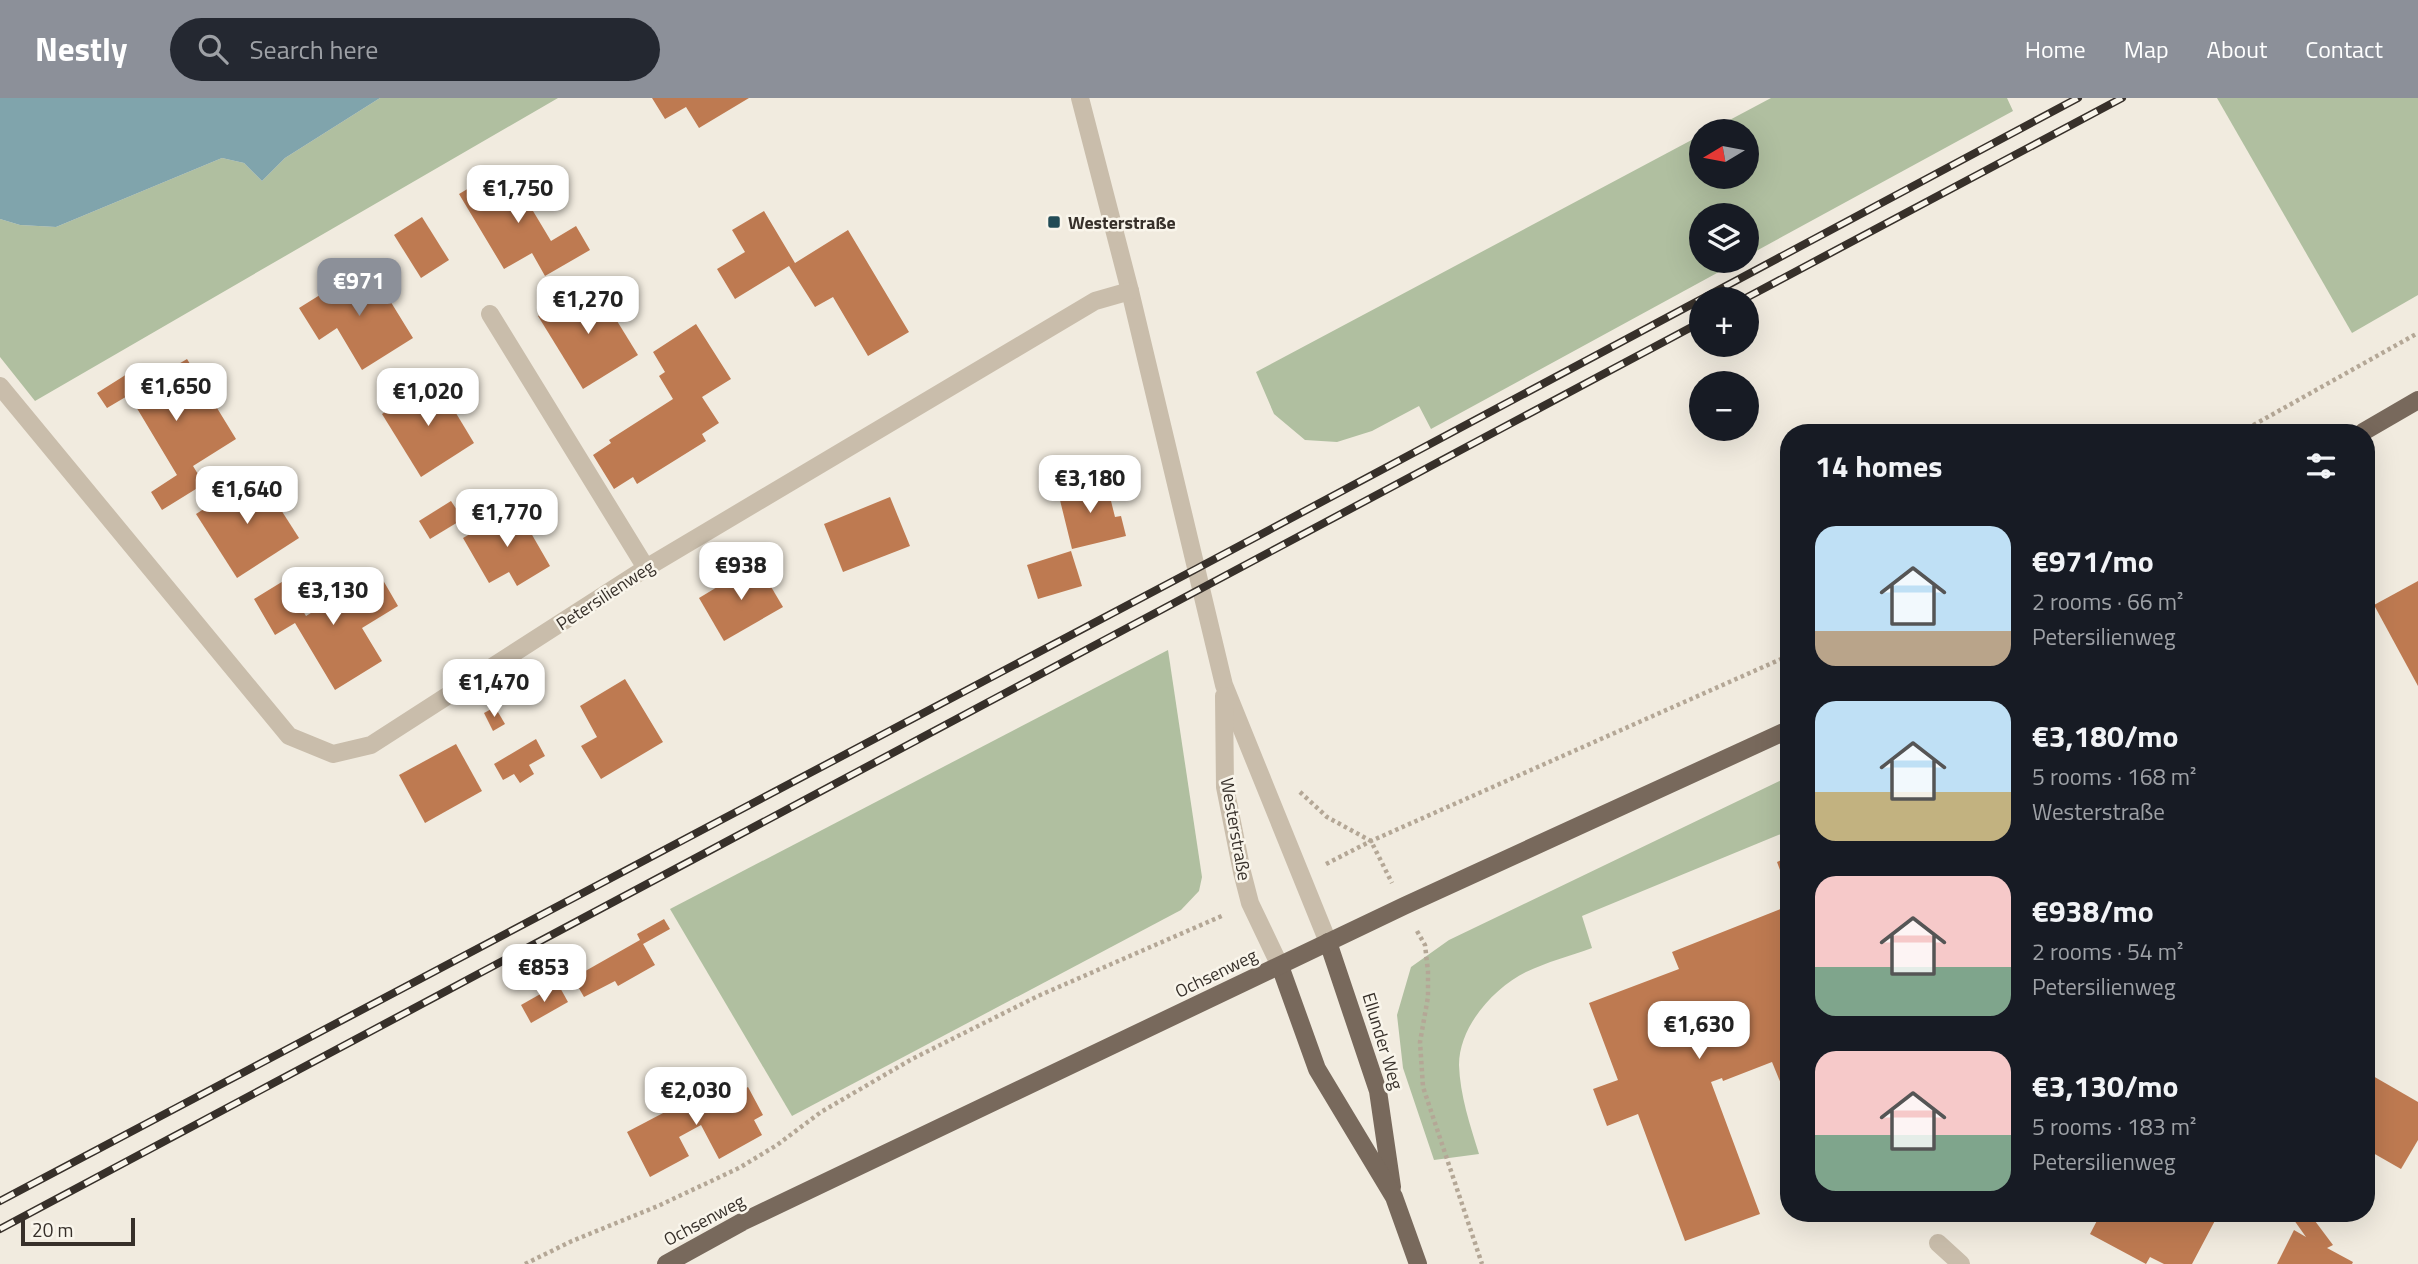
<!DOCTYPE html>
<html lang="en">
<head>
<meta charset="utf-8">
<style>
  :root { --surface:#171b24; --page:#242831; --text:#f1f3f6; --muted:#9ea1a6; --accent:#8c9099 }
  body { margin:0; font-family:"Titillium Web",sans-serif; background:var(--page); color:var(--text); height:100vh; display:flex; flex-direction:column; font-size:26px; white-space:nowrap }
  * { box-sizing:border-box; margin:0 }
  p { font-size:23px; color:var(--muted) }
  .icon { flex:none; width:38px; height:38px; fill:none; stroke:currentColor; stroke-width:2; stroke-linecap:round; stroke-linejoin:round }
  .map { position:relative; flex:1; overflow:hidden }
  .drawer { position:absolute; left:1780px; top:326px; width:595px; height:798px; display:flex; flex-direction:column; background:var(--surface); border-radius:28px; box-shadow:0 7px 28px #0002 }
  .drawer>* { flex:none }
  .needle { width:46px; rotate:260deg }
  .tools { position:absolute; left:1689px; top:21px; display:grid; gap:14px }
  .tools a { display:grid; place-items:center; width:70px; height:70px; border-radius:50%; background:var(--surface); box-shadow:0 7px 28px #0002; font-size:35px }
  .scale { position:absolute; left:21px; bottom:18px; width:114px; box-sizing:border-box; padding-left:7px; border:4px solid #37302a; border-top:0; font-size:19px; line-height:24px; white-space:nowrap; color:#37302a; -webkit-text-stroke:5px #f9f5eb; paint-order:stroke }
  .price { position:absolute; translate:-50% -60px; padding:0 16px; border-radius:14px; background:#fff; color:#222; font-size:23px; line-height:46px; filter:drop-shadow(0 2px 4px #0008) }
  .price::after { content:''; position:absolute; left:50%; top:42px; width:21px; height:16px; margin-left:-10px; background:inherit; clip-path:polygon(0 0,100% 0,50% 100%) }
  .price.on { background:var(--accent); color:#fff }
  ul { padding:0; list-style:none }
  li { display:flex; align-items:center; gap:21px; height:175px; padding:0 35px }
  li span { display:grid; place-items:center; flex:none; width:196px; height:140px; border-radius:21px; color:#555 }
  li>.icon { margin-inline-start:auto }
  span .icon { width:84px; height:84px; fill:#fffc; stroke-width:1 }
  li b { font-size:30px }
  h2 { display:flex; justify-content:space-between; align-items:center; height:84px; padding:0 35px; font-size:30px }
  header { display:flex; align-items:center; gap:42px; box-sizing:border-box; height:98px; padding:0 35px; background:var(--accent); color:#fff }
  header strong { font-size:33px }
  nav { display:flex; gap:38px; margin-inline-start:auto; font-size:24px }
  .search { width:490px; height:63px; background:var(--page); display:flex; align-items:center; gap:18px; box-sizing:border-box; padding:0 24px; border-radius:38px; color:var(--muted); font-size:26px }
  .map>svg:first-child { display:block }
  .green { fill:#b0bfa0 }
  .water { fill:#80a4ac }
  .building { fill:#be7a51 }
  .lines { fill:none; stroke-linecap:round; stroke-linejoin:round }
  .path { stroke:#b4a796; stroke-width:4.5; stroke-dasharray:3.5 3.5; stroke-linecap:butt }
  .minor { stroke:#c9bdab; stroke-width:18 }
  .major { stroke:#78695c; stroke-width:18 }
  .rail-casing { stroke:#37302a; stroke-width:8 }
  .rail { stroke:#f9f5eb; stroke-width:5; stroke-dasharray:16; stroke-linecap:butt }
  .poi-dot { fill:#224b56; stroke:#f9f5eb; stroke-width:2.5 }
  .labels { text-anchor:middle; dominant-baseline:central; stroke-width:5; stroke-linejoin:round; paint-order:stroke }
  .poi-label { font-size:18px; font-weight:bold; fill:#37302a; stroke:#f9f5eb; text-anchor:start }
  .street-label { font-size:18px; fill:#37302a; stroke:#f9f5eb }
</style>
</head>
<body>
<header>
<strong>Nestly</strong>
<div class="search"><svg class="icon" aria-label="search" viewBox="0 0 24 24"><circle cx="10" cy="10" r="6"/><path d="M15 15l6 6"/></svg>Search here</div>
<nav><a>Home</a><a>Map</a><a>About</a><a>Contact</a></nav>
</header>
<div class="map">
<svg width="2418" height="1166" viewBox="0 0 2418 1166">
  <rect width="100%" height="100%" fill="#f1ebdf"/>
  <!-- green -->
  <g class="green">
    <polygon points="380,0 558,0 35,303 0,259 0,121 20,127 56,129 222,60 244,65 262,83 285,60"/>
    <polygon points="1771,0 2007,0 2013,13 1747,158 1746,117 1701,117 1701,163 1739,163 1431,331 1419,308 1372,333 1337,344 1305,342 1274,316 1256,274 1701,37 1701,79 1746,79 1746,33 1709,33"/>
    <polygon points="2217,0 2418,0 2418,197 2352,235"/>
    <polygon points="1168,552 1202,779 1199,793 1181,812 792,1018 670,811"/>
    <path d="M1788 679V733L1582 818 1592 850C1570 858 1547 864 1526 874 1494 890 1459 928 1459 967 1460 997 1470 1027 1479 1056L1434 1062 1403 970 1397 917 1411 869 1449 842Z"/>
  </g>
  <!-- water -->
  <polygon class="water" points="0,0 380,0 285,60 262,83 244,65 222,60 56,129 20,127 0,121"/>
  <!-- building -->
  <g class="building">
    <polygon points="652,0 749,0 699,30 686,9 665,21"/>
    <polygon points="506,68 551,143 576,128 590,152 545,178 532,155 504,171 459,96"/>
    <polygon points="764,113 795,165 848,132 909,234 868,258 833,199 815,209 789,168 735,201 717,171 745,154 732,132"/>
    <polygon points="422,119 449,162 421,180 394,137"/>
    <polygon points="368,167 413,240 362,272 337,230 319,242 299,210"/>
    <polygon points="593,184 638,257 583,291 538,218"/>
    <polygon points="696,226 731,281 702,299 719,325 702,336 706,343 637,386 633,379 614,391 593,357 611,345 609,342 673,301 659,278 665,274 653,254"/>
    <polygon points="187,261 236,341 193,368 204,386 162,412 151,394 177,377 129,297 107,310 97,295 135,271 145,286"/>
    <polygon points="436,282 474,345 421,379 382,316"/>
    <polygon points="258,376 299,440 237,480 196,416"/>
    <polygon points="1106,383 1115,419 1121,418 1126,438 1072,451 1058,394"/>
    <polygon points="890,399 910,448 843,474 824,426"/>
    <polygon points="451,403 463,421 430,441 419,423"/>
    <polygon points="516,409 550,468 517,488 509,474 489,485 463,440"/>
    <polygon points="1071,453 1082,488 1038,501 1027,467"/>
    <polygon points="757,465 783,509 724,543 699,500"/>
    <polygon points="380,477 398,508 362,530 382,563 335,592 295,525 275,537 254,501 285,482 306,518 342,496 344,500"/>
    <polygon points="2418,483 2418,588 2374,507"/>
    <polygon points="625,581 663,644 601,681 581,648 597,639 580,608"/>
    <polygon points="495,609 505,626 493,633 484,615"/>
    <polygon points="536,641 545,658 529,667 534,676 520,685 514,676 503,682 494,666"/>
    <polygon points="456,646 482,693 425,725 399,677"/>
    <polygon points="1788,759 1788,778 1783,780 1777,764"/>
    <polygon points="1788,808 1788,997 1786,998 1772,964 1723,983 1722,980 1711,984 1760,1116 1685,1143 1638,1016 1607,1028 1593,991 1618,982 1589,905 1679,871 1672,854"/>
    <polygon points="664,821 670,831 643,846 655,867 618,888 615,883 584,899 573,880 640,842 637,836"/>
    <polygon points="558,886 568,904 531,925 521,907"/>
    <polygon points="2366,974 2418,1004 2418,1042 2401,1071 2366,1051"/>
    <polygon points="700,984 714,1008 748,989 763,1017 754,1022 762,1037 719,1061 701,1027 679,1039 689,1058 650,1079 627,1034 665,1014 661,1005"/>
    <polygon points="2101,1115 2219,1115 2192,1166 2164,1166 2150,1159 2146,1166 2090,1136"/>
    <polygon points="2289,1115 2309,1115 2333,1147 2327,1150 2353,1164 2352,1166 2277,1166 2294,1132 2306,1139"/>
  </g>
  <g class="lines">
    <!-- path -->
    <g class="path">
      <polyline points="2241,334 2418,235"/>
      <polyline points="1300,694 1327,719 1371,743 1392,785"/>
      <polyline points="1326,766 1371,743 1788,558"/>
      <polyline points="1417,833 1425,847 1428,873 1428,899 1420,944 1423,989 1482,1166"/>
      <polyline points="525,1166 572,1143 658,1108 739,1070 777,1047 821,1014 912,961 1038,898 1224,817"/>
    </g>
    <!-- minor -->
    <g class="minor">
      <polyline points="1080,0 1130,193 1224,587 1328,844"/>
      <polyline points="490,216 646,470"/>
      <polyline points="0,288 289,638 333,656 371,647 646,470 1095,203 1130,193"/>
      <polyline points="1224,598 1225,689 1242,774 1250,805 1280,868"/>
      <polyline points="1938,1145 1961,1166"/>
    </g>
    <!-- major -->
    <g class="major">
      <polyline points="2363,334 2418,302"/>
      <polyline points="1328,844 1378,993 1392,1089"/>
      <polyline points="1280,868 1317,971 1394,1099 1418,1166"/>
      <polyline points="666,1166 742,1124 1404,808 1788,632"/>
    </g>
    <defs>
      <g id="rail">
        <polyline points="1744,201 2122,0"/>
        <polyline points="0,1103 1196,471 2078,0"/>
        <polyline points="0,1131 1701,224"/>
      </g>
    </defs>
    <!-- rail casing -->
    <use href="#rail" class="rail-casing"/>
    <!-- rail -->
    <use href="#rail" class="rail"/>
  </g>
  <!-- markers -->
  <rect class="poi-dot" x="1047" y="117" width="14" height="14" rx="3.5"/>
  <g class="labels">
    <!-- poi labels -->
    <g class="poi-label">
      <text x="1068" y="124">Westerstraße</text>
    </g>
    <!-- street labels -->
    <g class="street-label">
      <text transform="translate(605 497) rotate(-33)">Petersilienweg</text>
      <text transform="translate(1236 731) rotate(80)">Westerstraße</text>
      <text transform="translate(1216 875) rotate(-26)">Ochsenweg</text>
      <text transform="translate(1383 943) rotate(73)">Ellunder Weg</text>
      <text transform="translate(704 1122) rotate(-28)">Ochsenweg</text>
    </g>
  </g>
</svg>
<div class="tools">
<a><svg class="needle" viewBox="-14 -14 28 28"><path d="M0-13l5 13h-10z" fill="#e53935"/><path d="M0 13l5-13h-10z" fill="#9ea1a6"/></svg></a>
<a><svg class="icon" aria-label="layers" viewBox="0 0 24 24"><path d="M12 4l9 5-9 5-9-5zM3 14l9 5 9-5"/></svg></a>
<a>+</a>
<a>−</a>
</div>
<div class="scale">20 m</div>
<b class="price" style="left:518px;top:127px">€1,750</b>
<b class="price on" style="left:359px;top:220px">€971</b>
<b class="price" style="left:588px;top:238px">€1,270</b>
<b class="price" style="left:176px;top:325px">€1,650</b>
<b class="price" style="left:428px;top:330px">€1,020</b>
<b class="price" style="left:1090px;top:417px">€3,180</b>
<b class="price" style="left:247px;top:428px">€1,640</b>
<b class="price" style="left:507px;top:451px">€1,770</b>
<b class="price" style="left:741px;top:504px">€938</b>
<b class="price" style="left:333px;top:529px">€3,130</b>
<b class="price" style="left:494px;top:621px">€1,470</b>
<b class="price" style="left:544px;top:906px">€853</b>
<b class="price" style="left:1699px;top:963px">€1,630</b>
<b class="price" style="left:696px;top:1029px">€2,030</b>
<section class="drawer">
<h2>14 homes<svg class="icon" aria-label="filters" viewBox="0 0 24 24"><path d="M4 7h16M4 17h16"/><circle cx="9" cy="7" r="2"/><circle cx="15" cy="17" r="2"/></svg></h2>
<ul>
<li><span style="background:linear-gradient(#bfe0f5 75%,#b9a48a 0)"><svg class="icon" aria-label="home" viewBox="0 0 24 24"><path d="M3 11l9-7 9 7M6 9v11h12V9"/></svg></span><div><b>€971/mo</b><p>2 rooms · 66 m²</p><p>Petersilienweg</p></div></li>
<li><span style="background:linear-gradient(#bfe0f5 65%,#c2b280 0)"><svg class="icon" aria-label="home" viewBox="0 0 24 24"><path d="M3 11l9-7 9 7M6 9v11h12V9"/></svg></span><div><b>€3,180/mo</b><p>5 rooms · 168 m²</p><p>Westerstraße</p></div></li>
<li><span style="background:linear-gradient(#f6c9c9 65%,#7fa58c 0)"><svg class="icon" aria-label="home" viewBox="0 0 24 24"><path d="M3 11l9-7 9 7M6 9v11h12V9"/></svg></span><div><b>€938/mo</b><p>2 rooms · 54 m²</p><p>Petersilienweg</p></div></li>
<li><span style="background:linear-gradient(#f6c9c9 60%,#7fa58c 0)"><svg class="icon" aria-label="home" viewBox="0 0 24 24"><path d="M3 11l9-7 9 7M6 9v11h12V9"/></svg></span><div><b>€3,130/mo</b><p>5 rooms · 183 m²</p><p>Petersilienweg</p></div></li>
</ul>
</section>
</div>
</body>
</html>
